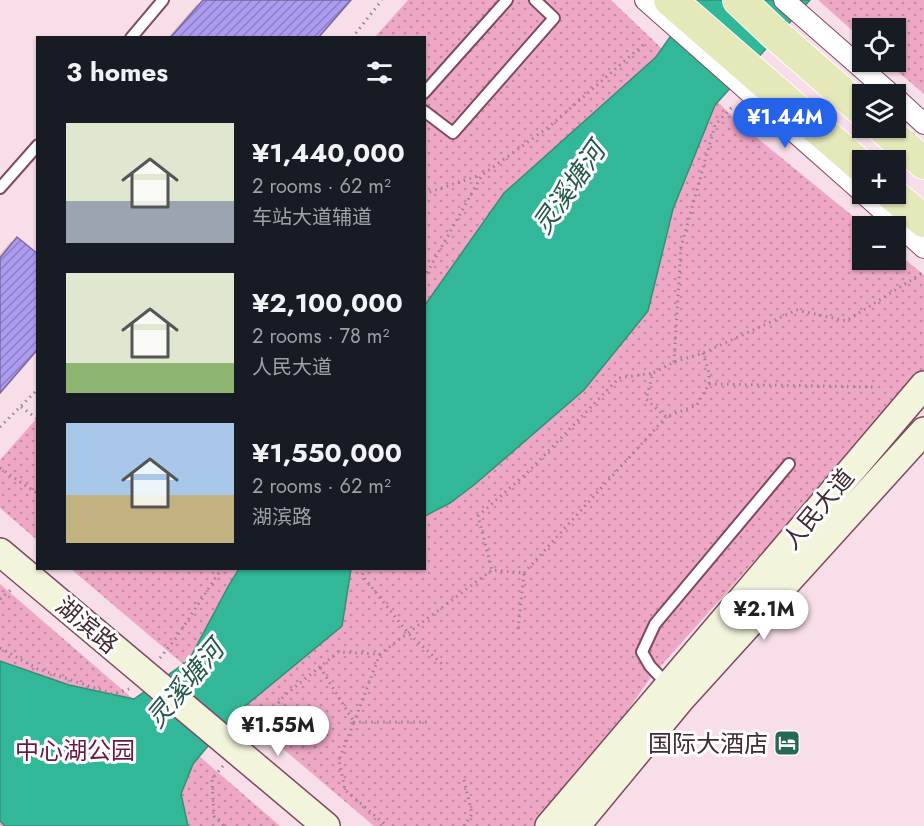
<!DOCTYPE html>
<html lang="en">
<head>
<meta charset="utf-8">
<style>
  :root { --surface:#171b24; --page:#20242c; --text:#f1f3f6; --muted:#9ea1a6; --accent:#2563eb }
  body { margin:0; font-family:Jost,"Noto Sans SC",sans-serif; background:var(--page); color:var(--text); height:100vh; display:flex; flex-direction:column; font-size:22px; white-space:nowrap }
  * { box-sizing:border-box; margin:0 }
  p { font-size:20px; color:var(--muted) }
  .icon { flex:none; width:33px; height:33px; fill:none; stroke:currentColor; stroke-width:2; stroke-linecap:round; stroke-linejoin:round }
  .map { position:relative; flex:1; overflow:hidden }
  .side { position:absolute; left:36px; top:36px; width:390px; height:534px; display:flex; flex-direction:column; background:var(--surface); border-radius:0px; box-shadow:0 2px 4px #0004 }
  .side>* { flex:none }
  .tools { position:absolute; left:852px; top:18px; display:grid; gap:12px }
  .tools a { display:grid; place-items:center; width:54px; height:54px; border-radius:0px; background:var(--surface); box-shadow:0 2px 4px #0004; font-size:30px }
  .price { position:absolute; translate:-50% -51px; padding:0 14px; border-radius:21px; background:#fff; color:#222; font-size:20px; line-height:39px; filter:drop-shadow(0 2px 3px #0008) }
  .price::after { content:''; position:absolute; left:50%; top:36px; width:18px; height:14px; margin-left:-9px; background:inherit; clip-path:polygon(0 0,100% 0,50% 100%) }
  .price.current { background:var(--accent); color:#fff }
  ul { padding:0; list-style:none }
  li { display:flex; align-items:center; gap:18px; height:150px; padding:0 30px }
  li span { display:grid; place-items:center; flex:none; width:168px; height:120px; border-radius:0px; color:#555 }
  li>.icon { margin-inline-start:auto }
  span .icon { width:72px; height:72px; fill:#fffc; stroke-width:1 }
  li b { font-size:26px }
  h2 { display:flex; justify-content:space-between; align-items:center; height:72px; padding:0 30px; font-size:26px }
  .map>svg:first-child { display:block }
  .park { fill:url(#park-dots) }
  .water { fill:#32b898; stroke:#378d7a; stroke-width:1.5 }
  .building { fill:url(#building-hatch); stroke:#766c9f; stroke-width:1.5; filter:url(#shadow) }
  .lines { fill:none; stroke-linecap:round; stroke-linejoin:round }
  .lane-casing { stroke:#7f4961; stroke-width:14 }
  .street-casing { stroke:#7f4961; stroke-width:22 }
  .secondary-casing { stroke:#7f4961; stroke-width:30 }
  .primary-casing { stroke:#fff; stroke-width:34 }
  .path { stroke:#9b828c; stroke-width:3; stroke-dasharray:1.5 4.5; stroke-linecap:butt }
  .lane { stroke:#fff; stroke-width:10 }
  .street { stroke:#fff; stroke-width:20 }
  .secondary { stroke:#f2f4dc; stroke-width:27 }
  .primary { stroke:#e5e9ba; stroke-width:32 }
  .labels { text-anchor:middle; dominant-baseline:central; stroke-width:6; stroke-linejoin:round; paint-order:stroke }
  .street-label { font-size:24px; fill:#422a34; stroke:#fff }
  .poi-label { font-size:24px; fill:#422a34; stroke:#fff; text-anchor:end }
  .park-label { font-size:24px; fill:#6a1843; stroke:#fff }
  .water-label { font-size:26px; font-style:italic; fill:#24584a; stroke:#fff }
</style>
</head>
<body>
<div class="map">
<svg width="924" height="826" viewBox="0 0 924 826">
  <defs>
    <pattern id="park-dots" width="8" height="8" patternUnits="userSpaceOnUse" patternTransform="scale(1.5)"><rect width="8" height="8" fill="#eea8c5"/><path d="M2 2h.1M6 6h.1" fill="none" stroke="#c289a1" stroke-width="1.8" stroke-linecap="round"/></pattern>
    <pattern id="building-hatch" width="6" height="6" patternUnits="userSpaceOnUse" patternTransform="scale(1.5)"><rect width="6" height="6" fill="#ad9bf0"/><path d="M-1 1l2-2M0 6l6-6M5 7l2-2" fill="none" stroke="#8e7fc3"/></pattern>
    <filter id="shadow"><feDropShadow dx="-5.5" dy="5.5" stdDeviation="0" flood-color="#0004"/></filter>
  </defs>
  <rect width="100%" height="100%" fill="#f8dee8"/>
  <!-- park -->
  <g class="park">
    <polygon points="408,0 611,0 746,129 865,226 862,226 862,260 896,260 896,252 924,275 924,370 651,677 607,740 534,826 374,826 71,569 424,568 424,38 375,37"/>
    <polygon points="818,0 924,0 924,94 887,62 896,62 896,28 862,28 862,39"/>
    <polygon points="37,418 37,540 0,508 0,460"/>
    <polygon points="0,584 280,826 0,826"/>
  </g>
  <!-- water -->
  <g class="water">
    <polygon points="696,0 810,0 715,105 673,209 648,311 584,390 474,485 450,503 425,516 425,305 504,193 656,57"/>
    <polygon points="239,569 351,569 342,626 233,716 193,764 181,794 188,826 5,826 0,821 0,661 69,685 134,699 189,660 229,585"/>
  </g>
  <!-- building -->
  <g class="building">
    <polygon points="203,0 351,0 318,38 170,38"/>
    <polygon points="17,237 38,254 38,349 0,393 0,258"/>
  </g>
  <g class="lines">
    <defs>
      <g id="lane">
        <polyline points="131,38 163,0"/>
        <polyline points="424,93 507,0"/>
        <polyline points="424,111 453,133 554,18 535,0"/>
        <polyline points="0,188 38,145"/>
        <polyline points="668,685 650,666 642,652 655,624 789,464"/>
      </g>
      <g id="street">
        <polyline points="645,0 862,192"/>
        <polyline points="784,0 891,94"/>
        <polyline points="896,98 924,124"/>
        <polyline points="864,194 924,248"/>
      </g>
      <g id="secondary">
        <polyline points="0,552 326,826"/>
        <polyline points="549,826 924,385"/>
        <polyline points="576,826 681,699 924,431"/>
      </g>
      <g id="primary">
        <polyline points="670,0 862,167"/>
        <polyline points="739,0 775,34 862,110"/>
        <polyline points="883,128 924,163"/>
        <polyline points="892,194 924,221"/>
      </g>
    </defs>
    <!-- lane casing -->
    <use href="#lane" class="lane-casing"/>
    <!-- street casing -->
    <use href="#street" class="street-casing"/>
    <!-- secondary casing -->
    <use href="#secondary" class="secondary-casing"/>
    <!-- primary casing -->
    <use href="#primary" class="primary-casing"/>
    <!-- path -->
    <g class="path">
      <polyline points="352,38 382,0"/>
      <polyline points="424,194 480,175"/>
      <polyline points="424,278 482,175 550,126 644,44"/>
      <polyline points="703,353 709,373 709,384 697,405 666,417 646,399 653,373 674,362 703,353 797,310 846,321 924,272"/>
      <polyline points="674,362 681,247 715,125 734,105"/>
      <polyline points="709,384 876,387"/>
      <polyline points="21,407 38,419"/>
      <polyline points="0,427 38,389"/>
      <polyline points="0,468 38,494"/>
      <polyline points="366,568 362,575 408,633 442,664"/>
      <polyline points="524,573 666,417"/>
      <polyline points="0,599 13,588"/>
      <polyline points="518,629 524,573 492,570 478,516 527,473 619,378 653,373"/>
      <polyline points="0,648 38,669 113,694 129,689"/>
      <polyline points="380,654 354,722 427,722"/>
      <polyline points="160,658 176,638 222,568"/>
      <polyline points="320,667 354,722 339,760 345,790 387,826"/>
      <polyline points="259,726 284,696 338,652 380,654 492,570"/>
      <polyline points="223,766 212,779 214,816 224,826"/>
      <polyline points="464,780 472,814 464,826"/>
    </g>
    <!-- lane -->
    <use href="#lane" class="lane"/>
    <!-- street -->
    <use href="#street" class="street"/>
    <!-- secondary -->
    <use href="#secondary" class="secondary"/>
    <!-- primary -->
    <use href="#primary" class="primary"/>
  </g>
  <!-- icons -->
  <defs>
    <symbol id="hotel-square" viewBox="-11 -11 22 22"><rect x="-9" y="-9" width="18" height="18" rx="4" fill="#266756" stroke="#fff"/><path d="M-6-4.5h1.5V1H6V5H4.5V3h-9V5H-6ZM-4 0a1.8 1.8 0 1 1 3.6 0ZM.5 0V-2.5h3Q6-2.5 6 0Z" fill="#fff"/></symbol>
  </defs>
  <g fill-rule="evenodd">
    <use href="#hotel-square" x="772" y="728" width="30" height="30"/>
  </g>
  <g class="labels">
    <!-- street labels -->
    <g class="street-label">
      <text transform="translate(818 509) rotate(-50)">人民大道</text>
      <text transform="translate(87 625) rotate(40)">湖滨路</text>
    </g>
    <!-- poi labels -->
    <g class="poi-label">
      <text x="768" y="743">国际大酒店</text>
    </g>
    <!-- park labels -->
    <g class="park-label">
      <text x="75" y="750">中心湖公园</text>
    </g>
    <!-- water labels -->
    <g class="water-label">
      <text transform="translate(569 188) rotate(-55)">灵溪塘河</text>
      <text transform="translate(185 684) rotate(-50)">灵溪塘河</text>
    </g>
  </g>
</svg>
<div class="tools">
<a><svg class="icon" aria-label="locate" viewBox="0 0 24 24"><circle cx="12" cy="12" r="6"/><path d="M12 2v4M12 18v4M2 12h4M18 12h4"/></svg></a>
<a><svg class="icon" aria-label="layers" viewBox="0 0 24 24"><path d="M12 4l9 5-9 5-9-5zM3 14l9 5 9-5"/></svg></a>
<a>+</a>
<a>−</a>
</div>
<b class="price current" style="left:785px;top:149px">¥1.44M</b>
<b class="price" style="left:764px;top:641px">¥2.1M</b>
<b class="price" style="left:278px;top:757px">¥1.55M</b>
<section class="side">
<h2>3 homes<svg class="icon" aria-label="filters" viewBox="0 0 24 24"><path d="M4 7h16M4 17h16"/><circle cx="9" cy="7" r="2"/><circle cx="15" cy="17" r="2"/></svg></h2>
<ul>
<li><span style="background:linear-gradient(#dfe7d0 65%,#9aa5b1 0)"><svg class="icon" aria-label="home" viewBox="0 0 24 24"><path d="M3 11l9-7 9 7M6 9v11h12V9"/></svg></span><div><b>¥1,440,000</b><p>2 rooms · 62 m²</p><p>车站大道辅道</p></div></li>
<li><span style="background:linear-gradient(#dfe7d0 75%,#8fb573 0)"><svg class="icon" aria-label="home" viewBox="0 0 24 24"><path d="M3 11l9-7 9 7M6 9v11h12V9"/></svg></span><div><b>¥2,100,000</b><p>2 rooms · 78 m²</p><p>人民大道</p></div></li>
<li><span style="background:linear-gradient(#a9c7e8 60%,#c2b280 0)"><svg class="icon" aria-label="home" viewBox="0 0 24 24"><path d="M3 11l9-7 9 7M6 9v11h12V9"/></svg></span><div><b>¥1,550,000</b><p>2 rooms · 62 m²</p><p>湖滨路</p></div></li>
</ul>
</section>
</div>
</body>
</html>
